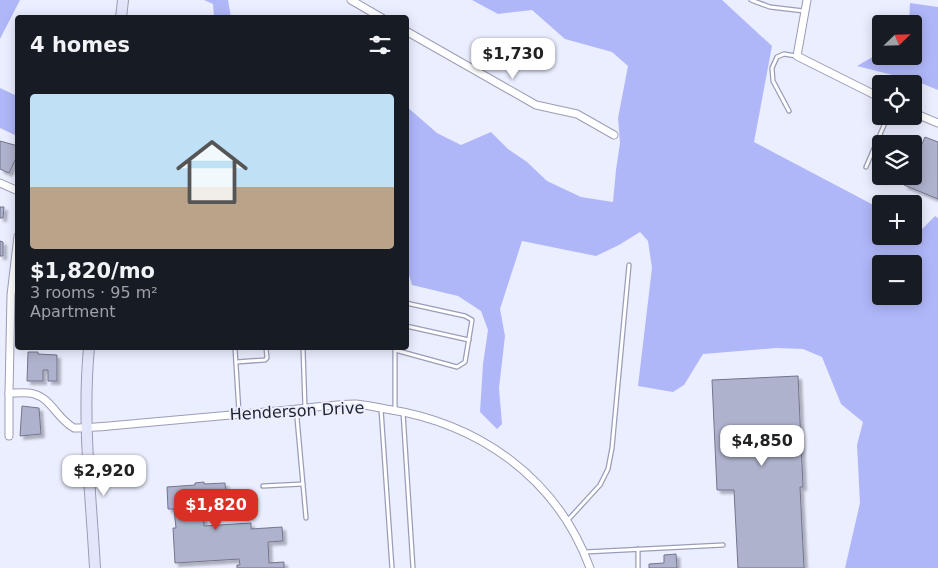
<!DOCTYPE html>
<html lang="en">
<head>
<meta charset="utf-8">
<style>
  :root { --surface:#171b24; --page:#242831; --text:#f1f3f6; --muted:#9ea1a6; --accent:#d93025 }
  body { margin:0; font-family:"DejaVu Sans",sans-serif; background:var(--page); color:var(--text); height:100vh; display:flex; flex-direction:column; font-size:19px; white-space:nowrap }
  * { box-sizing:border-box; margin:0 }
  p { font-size:16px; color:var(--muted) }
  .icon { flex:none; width:28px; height:28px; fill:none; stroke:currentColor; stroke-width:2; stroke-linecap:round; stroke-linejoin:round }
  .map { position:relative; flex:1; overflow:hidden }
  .panel { position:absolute; left:15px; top:15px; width:394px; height:335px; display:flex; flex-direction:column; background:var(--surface); border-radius:5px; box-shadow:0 2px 12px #0003 }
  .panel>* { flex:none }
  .needle { width:32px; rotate:67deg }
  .buttons { position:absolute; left:872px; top:15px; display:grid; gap:10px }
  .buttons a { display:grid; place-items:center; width:50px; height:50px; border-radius:5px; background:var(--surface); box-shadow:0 2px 12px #0003; font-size:25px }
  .price { position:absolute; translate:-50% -42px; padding:0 11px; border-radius:10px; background:#fff; color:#222; font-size:16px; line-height:32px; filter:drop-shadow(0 1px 2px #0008) }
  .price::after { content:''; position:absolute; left:50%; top:30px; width:15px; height:11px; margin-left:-8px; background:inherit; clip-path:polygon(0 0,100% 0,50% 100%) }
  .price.active { background:var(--accent); color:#fff }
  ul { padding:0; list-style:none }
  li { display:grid; align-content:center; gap:10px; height:265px; padding:0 15px }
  li span { display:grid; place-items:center; height:155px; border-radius:5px; color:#555 }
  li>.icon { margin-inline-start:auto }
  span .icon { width:90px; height:90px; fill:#fffc; stroke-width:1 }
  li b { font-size:21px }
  h2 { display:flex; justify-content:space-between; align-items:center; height:60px; padding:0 15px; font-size:21px }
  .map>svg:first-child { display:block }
  .green { fill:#b0b7f9; fill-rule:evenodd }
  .building { fill:#aeb2cc; stroke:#72758e; filter:url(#shadow) }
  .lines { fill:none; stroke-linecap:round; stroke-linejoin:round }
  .lane-casing { stroke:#9a9db7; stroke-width:5.5 }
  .street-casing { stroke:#9a9db7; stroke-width:9 }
  .secondary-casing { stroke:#9a9db7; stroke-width:12 }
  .lane { stroke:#fff; stroke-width:3 }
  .street { stroke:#fff; stroke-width:7 }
  .secondary { stroke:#e3e5fb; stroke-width:10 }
  .labels { text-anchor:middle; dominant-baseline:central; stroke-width:4; stroke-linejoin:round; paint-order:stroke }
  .street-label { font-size:16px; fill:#22242e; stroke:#ebeeff }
</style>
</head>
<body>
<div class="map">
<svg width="938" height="568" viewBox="0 0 938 568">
  <defs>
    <filter id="shadow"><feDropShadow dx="3.5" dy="3.5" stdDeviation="1" flood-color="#0004"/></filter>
  </defs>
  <rect width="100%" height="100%" fill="#ebeeff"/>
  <!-- green -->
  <g class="green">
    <polygon points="0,0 20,0 0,39"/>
    <polygon points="204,0 228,0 231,17 214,17 213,4"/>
    <path d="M472 0H722L772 46 754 142 881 209V236H914V227L921 230 935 216 938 218V568H845L860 503 857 445 863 422 841 404 822 357 803 349 776 348 703 354 684 385 673 392 638 386 652 268 648 241 640 232 619 245 596 256 522 241 500 309 505 336 499 388 502 424 497 429 480 412 483 364 488 330 481 311 458 296 412 285 406 264V106L437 133 461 145 491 132 508 149 527 162 547 181 581 197 613 202 616 170 620 143 618 118 628 66 612 52 565 39 532 10 498 14ZM881 264H914V296H881Z"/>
    <polygon points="910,3 938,7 938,90 916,81 857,66 881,52 881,56 914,56 914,24 909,24"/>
    <polygon points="0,88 17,96 17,136 0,128"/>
  </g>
  <!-- building -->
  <g class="building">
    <polygon points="925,137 938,142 938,199 904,185 908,176 914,176 914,163"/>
    <polygon points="0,141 18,146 18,154 9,173 0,169"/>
    <polygon points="0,207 4,207 3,218 0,218"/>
    <polygon points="0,241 3,242 3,256 0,256"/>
    <polygon points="28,352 38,352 38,354 57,355 57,381 48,381 48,370 43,370 43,381 27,381"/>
    <polygon points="798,376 803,487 800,487 804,568 738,568 734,490 717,490 712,380"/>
    <polygon points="22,406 39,408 41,434 20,436"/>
    <polygon points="204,482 204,484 225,483 227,505 203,507 204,526 251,523 251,529 282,527 283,541 268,542 269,563 284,562 284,568 237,568 237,565 240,565 239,559 175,563 173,528 176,528 174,509 168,509 167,487 195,485 195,483"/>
    <polygon points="676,554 677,568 649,568 649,564 664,563 664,555"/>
  </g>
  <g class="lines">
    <defs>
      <g id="lane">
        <polyline points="751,0 770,7 804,11"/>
        <polyline points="789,111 773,81 772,68 777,57 784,54 796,56"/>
        <polyline points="866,167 888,116"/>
        <polyline points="406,326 469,340"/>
        <polyline points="235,348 239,413"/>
        <polyline points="303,348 305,408 297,418 306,518"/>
        <polyline points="236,362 265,360 267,358 266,348"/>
        <polyline points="381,409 392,568"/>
        <polyline points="395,410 395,350 457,367 465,362 472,320 465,316 406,303"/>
        <polyline points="403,412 413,568"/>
        <polyline points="263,486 303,484"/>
        <polyline points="567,521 600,485 608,469 612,448 629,265"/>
        <polyline points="638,549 638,568"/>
        <polyline points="585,552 723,545"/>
      </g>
      <g id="street">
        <polyline points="351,0 382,18"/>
        <polyline points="807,0 797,56 881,98"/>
        <polyline points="406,31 536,105 577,114 614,135"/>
        <polyline points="914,113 938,123"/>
        <polyline points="0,183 18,191"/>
        <path d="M18 236 11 295 9 393C17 393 27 392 34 394 52 399 57 419 74 428 100 428 126 424 153 422 198 418 243 414 288 410 311 408 334 404 356 404 366 405 376 407 386 409 479 423 557 478 590 568"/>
        <polyline points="9,436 9,393"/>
      </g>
      <g id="secondary">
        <polyline points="121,18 123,0"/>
        <path d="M89 348C82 421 91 495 95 568"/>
      </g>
    </defs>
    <!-- lane casing -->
    <use href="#lane" class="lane-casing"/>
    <!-- street casing -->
    <use href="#street" class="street-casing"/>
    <!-- secondary casing -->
    <use href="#secondary" class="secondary-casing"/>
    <!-- lane -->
    <use href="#lane" class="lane"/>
    <!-- street -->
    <use href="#street" class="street"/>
    <!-- secondary -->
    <use href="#secondary" class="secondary"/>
  </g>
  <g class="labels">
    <!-- street labels -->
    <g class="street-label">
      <text transform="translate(297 411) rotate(-3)">Henderson Drive</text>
    </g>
  </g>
</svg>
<div class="buttons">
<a><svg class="needle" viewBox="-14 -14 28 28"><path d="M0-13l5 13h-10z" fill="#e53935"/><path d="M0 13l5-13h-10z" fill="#9ea1a6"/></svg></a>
<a><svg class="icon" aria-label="locate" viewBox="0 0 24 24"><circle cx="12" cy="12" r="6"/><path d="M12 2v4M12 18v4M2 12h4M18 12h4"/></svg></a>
<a><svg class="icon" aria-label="layers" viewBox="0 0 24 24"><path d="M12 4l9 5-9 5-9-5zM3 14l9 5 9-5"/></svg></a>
<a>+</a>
<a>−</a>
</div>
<b class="price" style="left:513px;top:80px">$1,730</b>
<b class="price" style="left:762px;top:467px">$4,850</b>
<b class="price" style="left:104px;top:497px">$2,920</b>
<b class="price active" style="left:216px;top:531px">$1,820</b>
<section class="panel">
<h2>4 homes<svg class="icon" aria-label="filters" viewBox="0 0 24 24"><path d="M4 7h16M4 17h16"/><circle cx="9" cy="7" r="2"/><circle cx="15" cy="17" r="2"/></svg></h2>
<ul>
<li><span style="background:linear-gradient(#bfe0f5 60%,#b9a48a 0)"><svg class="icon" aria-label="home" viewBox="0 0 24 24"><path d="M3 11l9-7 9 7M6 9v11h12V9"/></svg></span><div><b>$1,820/mo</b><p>3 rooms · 95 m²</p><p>Apartment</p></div></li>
</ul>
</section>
</div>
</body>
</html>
